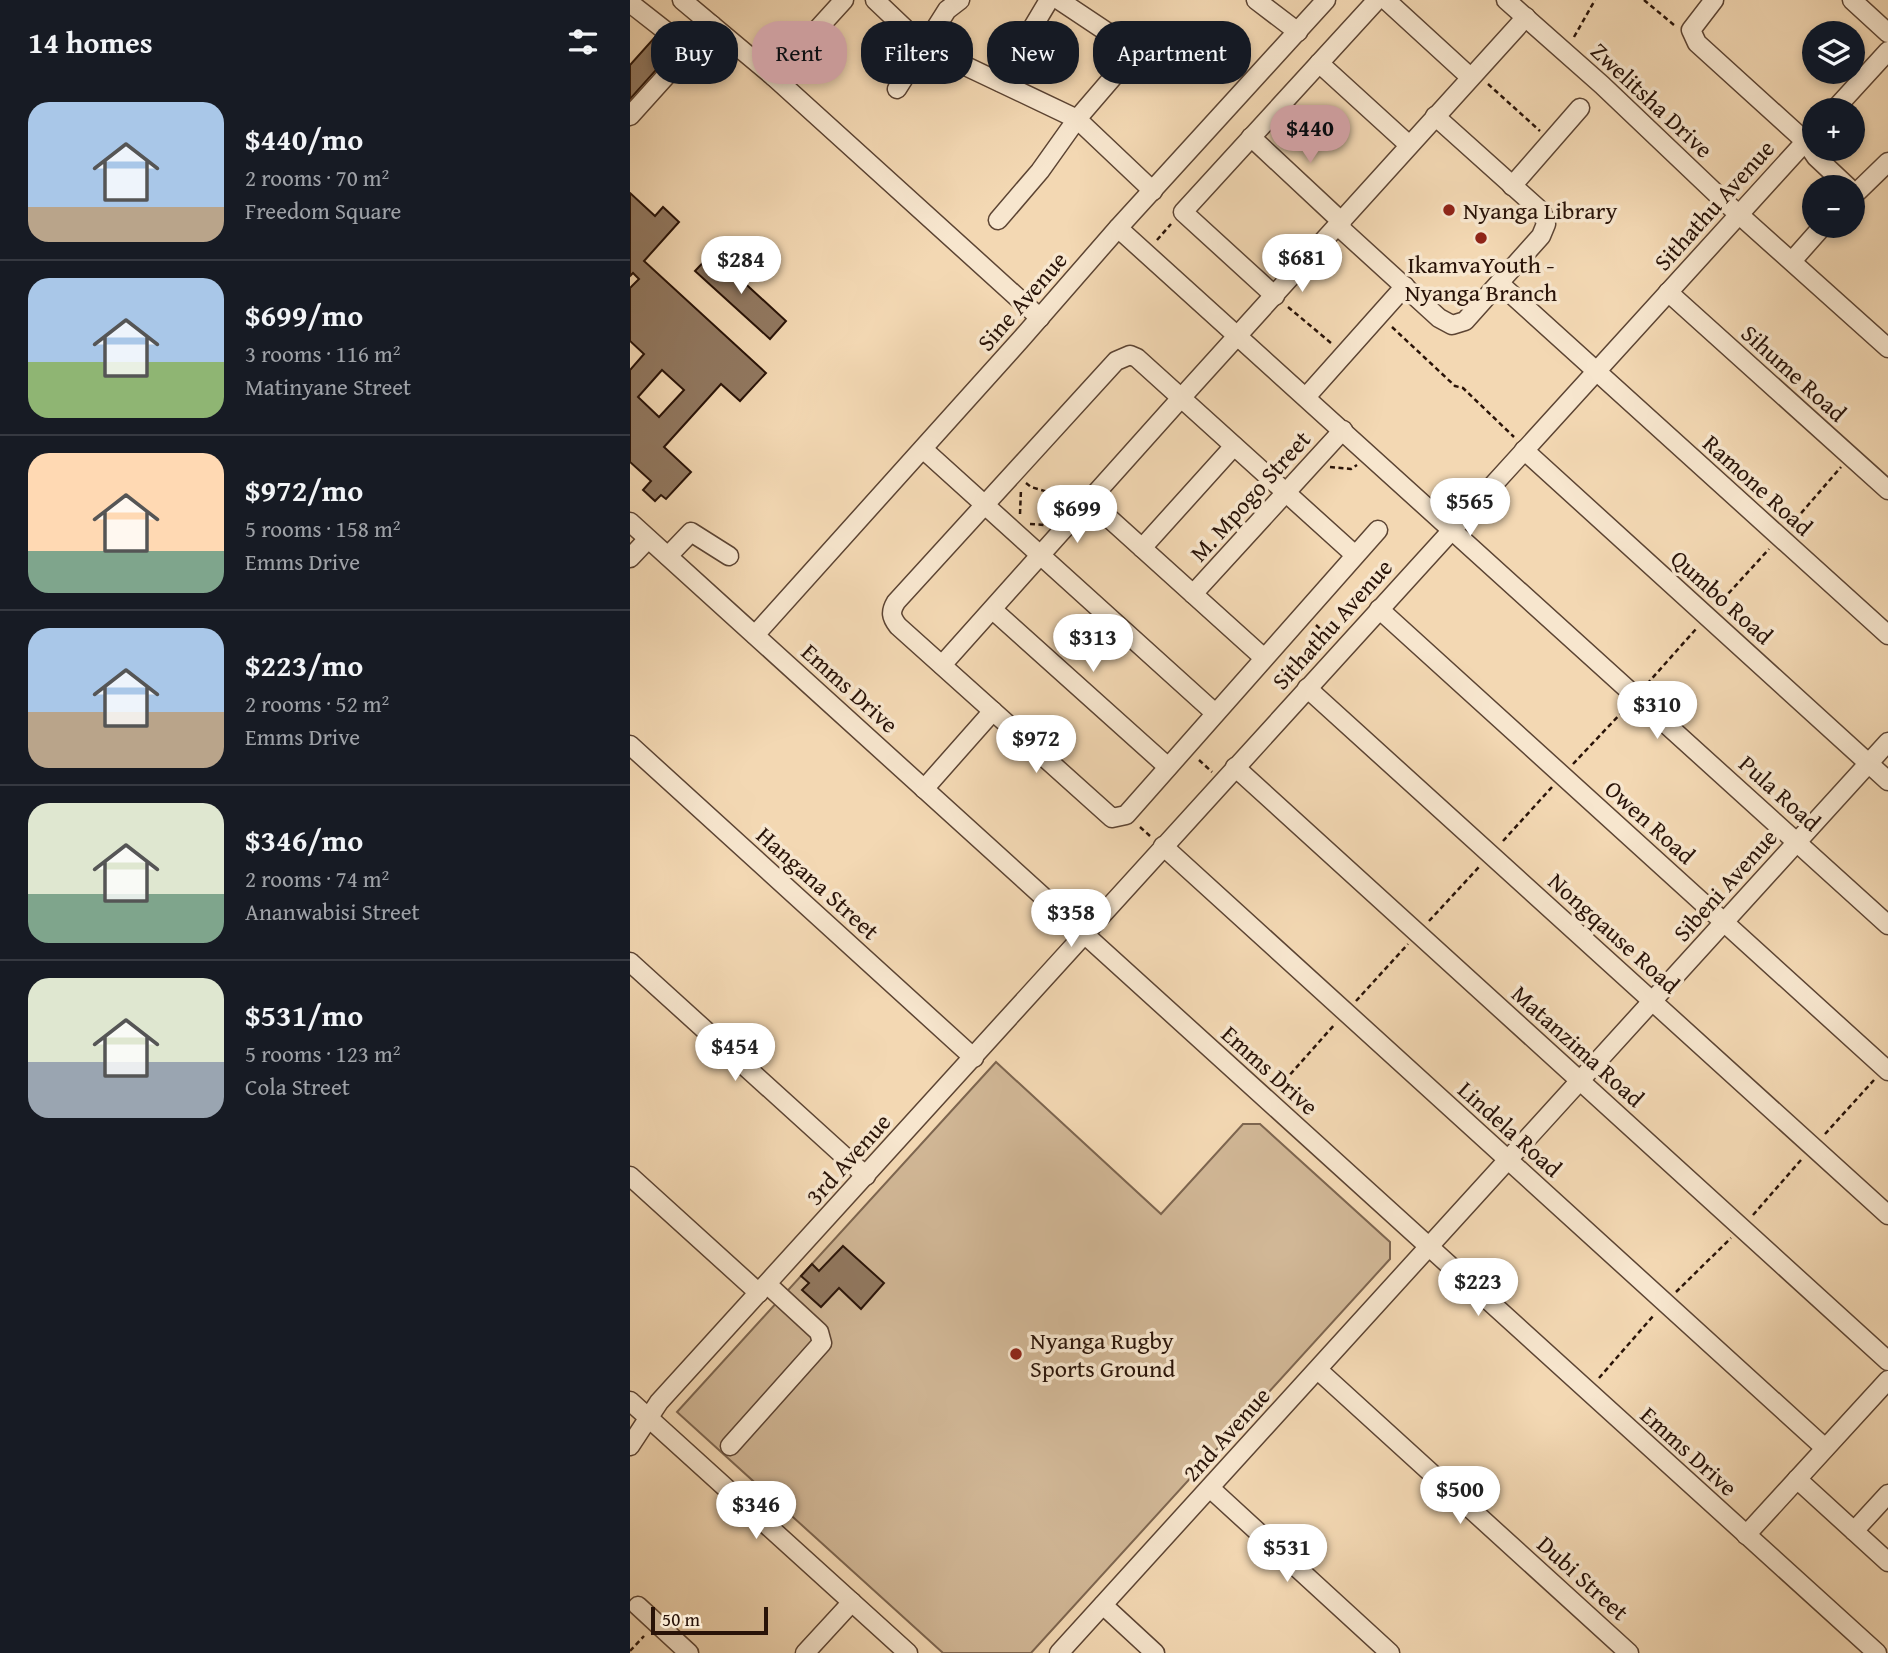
<!DOCTYPE html>
<html lang="en">
<head>
<meta charset="utf-8">
<style>
  :root { --surface:#171b24; --page:#20242c; --text:#f1f3f6; --muted:#9ea1a6; --line:#363941; --accent:#c59692 }
  body { margin:0; font-family:"Gentium Book Plus",serif; background:var(--page); color:var(--text); height:100vh; display:flex; flex-direction:column; font-size:26px; white-space:nowrap }
  * { box-sizing:border-box; margin:0 }
  p { font-size:23px; color:var(--muted) }
  .icon { flex:none; width:38px; height:38px; fill:none; stroke:currentColor; stroke-width:2; stroke-linecap:round; stroke-linejoin:round }
  .map { position:relative; flex:1; overflow:hidden }
  .panel { display:flex; flex-direction:column; background:var(--surface); width:630px }
  .panel>* { flex:none }
  .hud { position:absolute; left:21px; top:21px; width:665px; height:63px; display:flex; gap:14px }
  .tools { position:absolute; left:1172px; top:21px; display:grid; gap:14px }
  .tools a { display:grid; place-items:center; width:63px; height:63px; border-radius:50%; background:var(--surface); box-shadow:0 4px 10px #0003; font-size:35px }
  .scale { position:absolute; left:21px; bottom:18px; width:117px; box-sizing:border-box; padding-left:7px; border:4px solid #291308; border-top:0; font-size:19px; line-height:24px; white-space:nowrap; color:#291308; -webkit-text-stroke:5px #f7e6ce; paint-order:stroke }
  .price { position:absolute; translate:-50% -60px; padding:0 16px; border-radius:24px; background:#fff; color:#222; font-size:23px; line-height:46px; filter:drop-shadow(0 2px 4px #0008) }
  .price::after { content:''; position:absolute; left:50%; top:42px; width:21px; height:16px; margin-left:-10px; background:inherit; clip-path:polygon(0 0,100% 0,50% 100%) }
  .price.selected { background:var(--accent); color:#111 }
  ul { padding:0; list-style:none }
  li { display:flex; align-items:center; gap:21px; height:175px; padding:0 28px }
  li+li { border-top:2px solid var(--line) }
  li span { display:grid; place-items:center; flex:none; width:196px; height:140px; border-radius:21px; color:#555 }
  li>.icon { margin-inline-start:auto }
  span .icon { width:84px; height:84px; fill:#fffc; stroke-width:1 }
  li b { font-size:30px }
  h2 { display:flex; justify-content:space-between; align-items:center; height:84px; padding:0 28px; font-size:30px }
  .tag { padding:0 24px; border-radius:28px; background:var(--surface); box-shadow:0 4px 10px #0003; font-size:24px; line-height:63px }
  .tag.selected { background:var(--accent); color:#111 }
  main { display:flex; flex:1; min-height:0 }
  .map>svg:first-child { display:block }
  .pitch { fill:#d1b796; stroke:#7d654f; stroke-width:2 }
  .building { fill:#927961; stroke:#291308; stroke-width:2; fill-rule:evenodd }
  .lines { fill:none; stroke-linecap:round; stroke-linejoin:round }
  .minor-casing { stroke:#5c4433; stroke-width:21 }
  .path { stroke:#291308; stroke-width:2.5; stroke-dasharray:5 3.5; stroke-linecap:butt }
  .minor { stroke:#f7e6ce; stroke-width:18 }
  .poi-dot { fill:#8f2418; stroke:#f7e6ce; stroke-width:2.5 }
  .labels { text-anchor:middle; dominant-baseline:central; stroke-width:7; stroke-linejoin:round; paint-order:stroke }
  .street-label { font-size:24px; fill:#291308; stroke:#f7e6ce }
  .poi-label { font-size:24px; fill:#291308; stroke:#f7e6ce; text-anchor:start }
</style>
</head>
<body>
<main>
<section class="panel">
<h2>14 homes<svg class="icon" aria-label="filters" viewBox="0 0 24 24"><path d="M4 7h16M4 17h16"/><circle cx="9" cy="7" r="2"/><circle cx="15" cy="17" r="2"/></svg></h2>
<ul>
<li><span style="background:linear-gradient(#a9c7e8 75%,#b9a48a 0)"><svg class="icon" aria-label="home" viewBox="0 0 24 24"><path d="M3 11l9-7 9 7M6 9v11h12V9"/></svg></span><div><b>$440/mo</b><p>2 rooms · 70 m²</p><p>Freedom Square</p></div></li>
<li><span style="background:linear-gradient(#a9c7e8 60%,#8fb573 0)"><svg class="icon" aria-label="home" viewBox="0 0 24 24"><path d="M3 11l9-7 9 7M6 9v11h12V9"/></svg></span><div><b>$699/mo</b><p>3 rooms · 116 m²</p><p>Matinyane Street</p></div></li>
<li><span style="background:linear-gradient(#ffd9b3 70%,#7fa58c 0)"><svg class="icon" aria-label="home" viewBox="0 0 24 24"><path d="M3 11l9-7 9 7M6 9v11h12V9"/></svg></span><div><b>$972/mo</b><p>5 rooms · 158 m²</p><p>Emms Drive</p></div></li>
<li><span style="background:linear-gradient(#a9c7e8 60%,#b9a48a 0)"><svg class="icon" aria-label="home" viewBox="0 0 24 24"><path d="M3 11l9-7 9 7M6 9v11h12V9"/></svg></span><div><b>$223/mo</b><p>2 rooms · 52 m²</p><p>Emms Drive</p></div></li>
<li><span style="background:linear-gradient(#dfe7d0 65%,#7fa58c 0)"><svg class="icon" aria-label="home" viewBox="0 0 24 24"><path d="M3 11l9-7 9 7M6 9v11h12V9"/></svg></span><div><b>$346/mo</b><p>2 rooms · 74 m²</p><p>Ananwabisi Street</p></div></li>
<li><span style="background:linear-gradient(#dfe7d0 60%,#9aa5b1 0)"><svg class="icon" aria-label="home" viewBox="0 0 24 24"><path d="M3 11l9-7 9 7M6 9v11h12V9"/></svg></span><div><b>$531/mo</b><p>5 rooms · 123 m²</p><p>Cola Street</p></div></li>
</ul>
</section>
<div class="map">
<svg width="1258" height="1653" viewBox="0 0 1258 1653">
  <rect width="100%" height="100%" fill="#f3d8b3"/>
  <filter id="stains"><feTurbulence type="fractalNoise" baseFrequency=".00286" numOctaves="4"/><feColorMatrix values="0 0 0 0 .2 0 0 0 0 .09 0 0 0 0 .02 0 0 0 .5 -.17"/></filter>
  <radialGradient id="worn" r=".72"><stop offset=".6" stop-color="#630" stop-opacity="0"/><stop offset="1" stop-color="#630" stop-opacity=".3"/></radialGradient>
  <!-- pitch -->
  <polygon class="pitch" points="366,1062 531,1214 613,1124 630,1124 760,1242 760,1259 401,1653 313,1653 47,1412"/>
  <!-- building -->
  <g class="building">
    <polygon points="25,37 43,51 0,99 0,65"/>
    <path d="M0 193 25 216 33 207 49 222 14 261 136 373 110 401 91 384 34 447 61 472 36 499 31 495 25 501 13 490 21 481 0 462V370L14 354 0 341V288L9 279 3 273 0 276ZM32 370 54 390 29 417 8 397Z"/>
    <polygon points="82,253 156,321 140,339 65,271"/>
    <polygon points="213,1246 254,1283 231,1309 209,1288 191,1307 172,1290 179,1283 171,1276 182,1264 189,1271"/>
  </g>
  <g class="lines">
    <defs>
      <g id="minor">
        <polyline points="52,0 144,77 410,318"/>
        <polyline points="245,0 285,38 304,51 447,119 523,191"/>
        <polyline points="626,0 668,32"/>
        <polyline points="756,0 840,77"/>
        <polyline points="876,0 972,85 1095,202 1258,348"/>
        <polyline points="1084,0 1061,30 1067,43 1175,141 1186,157 1218,187"/>
        <polyline points="1222,0 1258,33"/>
        <polyline points="0,3 60,50"/>
        <polyline points="689,63 779,145"/>
        <polyline points="144,77 214,0"/>
        <polyline points="370,82 419,0"/>
        <polyline points="267,89 317,10 330,0"/>
        <polyline points="1204,110 1258,51"/>
        <polyline points="0,116 82,25"/>
        <polyline points="621,137 712,222"/>
        <polyline points="882,186 950,108"/>
        <polyline points="1223,196 1258,162"/>
        <polyline points="368,220 410,171 447,119 496,62 497,51 492,42 429,0"/>
        <polyline points="708,226 809,318 822,325 835,321 911,236 916,224 912,212 805,116"/>
        <polyline points="488,228 1258,925"/>
        <polyline points="1162,261 1193,226"/>
        <polyline points="869,283 1258,635"/>
        <polyline points="1038,292 1258,490"/>
        <polyline points="645,296 553,212 747,0"/>
        <polyline points="676,397 775,286"/>
        <polyline points="293,449 585,713"/>
        <polyline points="894,450 1258,781"/>
        <polyline points="460,501 634,658"/>
        <polyline points="0,522 1247,1653"/>
        <polyline points="512,548 604,446"/>
        <path d="M725 555 507 358 500 355 486 361 266 602C260 612 261 617 268 626L482 818 496 815 748 530"/>
        <polyline points="38,556 61,532 99,556"/>
        <polyline points="0,558 18,539"/>
        <polyline points="563,594 713,430"/>
        <polyline points="749,609 1258,1071"/>
        <polyline points="363,610 538,767"/>
        <polyline points="125,635 392,338 488,228 696,0"/>
        <polyline points="312,665 551,398 896,17"/>
        <polyline points="677,688 1258,1215"/>
        <polyline points="0,745 344,1058"/>
        <polyline points="605,767 1258,1361"/>
        <polyline points="294,789 363,711"/>
        <polyline points="533,846 1195,1448"/>
        <polyline points="0,962 236,1176"/>
        <polyline points="0,1176 129,1293"/>
        <polyline points="688,1370 999,1653"/>
        <polyline points="0,1401 278,1653"/>
        <polyline points="0,1446 29,1402 1185,131"/>
        <polyline points="100,1446 192,1343 189,1332 137,1284"/>
        <polyline points="1167,1479 1258,1562"/>
        <polyline points="580,1488 760,1653"/>
        <polyline points="1224,1531 1258,1494"/>
        <polyline points="1116,1535 1258,1380"/>
        <polyline points="473,1605 525,1653"/>
        <polyline points="8,1606 59,1653"/>
        <polyline points="175,1653 222,1602"/>
        <polyline points="429,1653 1258,742"/>
      </g>
    </defs>
    <!-- minor casing -->
    <use href="#minor" class="minor-casing"/>
    <!-- path -->
    <g class="path">
      <polyline points="1014,0 1044,25"/>
      <polyline points="944,37 965,0"/>
      <polyline points="858,84 910,131"/>
      <polyline points="527,240 541,224"/>
      <polyline points="658,307 701,343"/>
      <polyline points="762,327 825,386 833,388 884,437"/>
      <polyline points="700,467 721,469 727,465"/>
      <polyline points="396,483 401,487 439,498"/>
      <polyline points="390,514 391,489"/>
      <polyline points="400,524 414,525"/>
      <polyline points="1160,526 1211,467"/>
      <polyline points="1087,606 1139,549"/>
      <polyline points="686,625 702,640"/>
      <polyline points="1017,684 1066,629"/>
      <polyline points="569,760 582,772"/>
      <polyline points="943,764 994,710"/>
      <polyline points="510,827 520,836"/>
      <polyline points="873,841 922,787"/>
      <polyline points="799,921 849,867"/>
      <polyline points="726,1001 778,944"/>
      <polyline points="649,1087 705,1024"/>
      <polyline points="1195,1134 1244,1080"/>
      <polyline points="1123,1215 1171,1160"/>
      <polyline points="1046,1292 1101,1238"/>
      <polyline points="969,1378 1024,1315"/>
      <polyline points="0,1651 14,1636"/>
    </g>
    <!-- minor -->
    <use href="#minor" class="minor"/>
  </g>
  <!-- markers -->
  <g class="poi-dot">
    <circle cx="819" cy="210" r="7"/>
    <circle cx="851" cy="238" r="7"/>
    <circle cx="386" cy="1354" r="7"/>
  </g>
  <g class="labels">
    <!-- street labels -->
    <g class="street-label">
      <text transform="translate(1022 100) rotate(43)">Zwelitsha Drive</text>
      <text transform="translate(1084 205) rotate(-48)">Sithathu Avenue</text>
      <text transform="translate(392 301) rotate(-49)">Sine Avenue</text>
      <text transform="translate(1164 373) rotate(42)">Sihume Road</text>
      <text transform="translate(1128 485) rotate(42)">Ramone Road</text>
      <text transform="translate(620 496) rotate(-48)">M. Mpogo Street</text>
      <text transform="translate(1092 597) rotate(42)">Qumbo Road</text>
      <text transform="translate(702 624) rotate(-48)">Sithathu Avenue</text>
      <text transform="translate(220 688) rotate(42)">Emms Drive</text>
      <text transform="translate(1150 793) rotate(42)">Pula Road</text>
      <text transform="translate(1020 822) rotate(42)">Owen Road</text>
      <text transform="translate(188 883) rotate(42)">Hangana Street</text>
      <text transform="translate(1095 885) rotate(-48)">Sibeni Avenue</text>
      <text transform="translate(984 933) rotate(42)">Nongqause Road</text>
      <text transform="translate(948 1046) rotate(42)">Matanzima Road</text>
      <text transform="translate(640 1070) rotate(42)">Emms Drive</text>
      <text transform="translate(880 1129) rotate(42)">Lindela Road</text>
      <text transform="translate(218 1159) rotate(-48)">3rd Avenue</text>
      <text transform="translate(596 1434) rotate(-48)">2nd Avenue</text>
      <text transform="translate(1059 1451) rotate(42)">Emms Drive</text>
      <text transform="translate(953 1578) rotate(42)">Dubi Street</text>
    </g>
    <!-- poi labels -->
    <g class="poi-label">
      <text x="833" y="210">Nyanga Library</text>
      <text x="851" y="264" text-anchor="middle">IkamvaYouth -<tspan x="851" dy="28">Nyanga Branch</tspan></text>
      <text x="400" y="1340">Nyanga Rugby<tspan x="400" dy="28">Sports Ground</tspan></text>
    </g>
  </g>
  <rect width="100%" height="100%" filter="url(#stains)"/>
  <rect width="100%" height="100%" fill="url(#worn)"/>
</svg>
<div class="tools">
<a><svg class="icon" aria-label="layers" viewBox="0 0 24 24"><path d="M12 4l9 5-9 5-9-5zM3 14l9 5 9-5"/></svg></a>
<a>+</a>
<a>−</a>
</div>
<div class="scale">50 m</div>
<b class="price selected" style="left:680px;top:165px">$440</b>
<b class="price" style="left:672px;top:294px">$681</b>
<b class="price" style="left:111px;top:296px">$284</b>
<b class="price" style="left:840px;top:538px">$565</b>
<b class="price" style="left:447px;top:545px">$699</b>
<b class="price" style="left:463px;top:674px">$313</b>
<b class="price" style="left:1027px;top:741px">$310</b>
<b class="price" style="left:406px;top:775px">$972</b>
<b class="price" style="left:441px;top:949px">$358</b>
<b class="price" style="left:105px;top:1083px">$454</b>
<b class="price" style="left:848px;top:1318px">$223</b>
<b class="price" style="left:830px;top:1526px">$500</b>
<b class="price" style="left:126px;top:1541px">$346</b>
<b class="price" style="left:657px;top:1584px">$531</b>
<div class="hud">
<a class="tag">Buy</a>
<a class="tag selected">Rent</a>
<a class="tag">Filters</a>
<a class="tag">New</a>
<a class="tag">Apartment</a>
</div>
</div>
</main>
</body>
</html>
